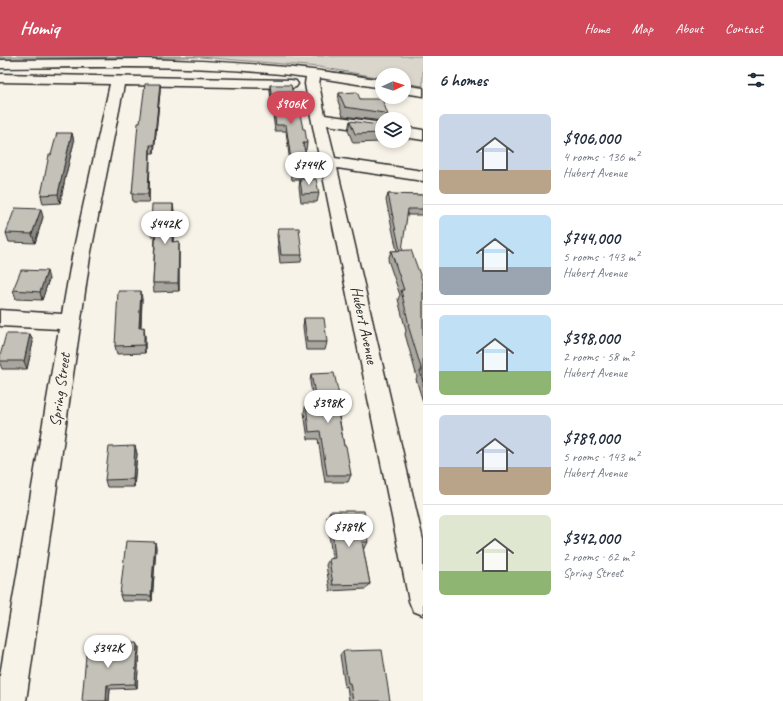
<!DOCTYPE html>
<html lang="en">
<head>
<meta charset="utf-8">
<style>
  :root { --surface:#fff; --page:#f2f2f3; --text:#1f2937; --muted:#747a83; --line:#e0e1e3; --accent:#d1495b }
  body { margin:0; font-family:Caveat,sans-serif; background:var(--page); color:var(--text); height:100vh; display:flex; flex-direction:column; font-size:15px; white-space:nowrap }
  * { box-sizing:border-box; margin:0 }
  p { font-size:13px; color:var(--muted) }
  .icon { flex:none; width:22px; height:22px; fill:none; stroke:currentColor; stroke-width:2; stroke-linecap:round; stroke-linejoin:round }
  .map { position:relative; flex:1; overflow:hidden }
  .details { display:flex; flex-direction:column; background:var(--surface); width:360px }
  .details>* { flex:none }
  .needle { width:26px; rotate:87deg }
  .tools { position:absolute; left:375px; top:12px; display:grid; gap:8px }
  .tools a { display:grid; place-items:center; width:36px; height:36px; border-radius:50%; background:var(--surface); box-shadow:0 2px 6px #0003; font-size:20px }
  .price { position:absolute; translate:-50% -34px; padding:0 9px; border-radius:14px; background:#fff; color:#222; font-size:13px; line-height:26px; filter:drop-shadow(0 1px 2px #0008) }
  .price::after { content:''; position:absolute; left:50%; top:24px; width:12px; height:9px; margin-left:-6px; background:inherit; clip-path:polygon(0 0,100% 0,50% 100%) }
  .price.current { background:var(--accent); color:#fff }
  ul { padding:0; list-style:none }
  li { display:flex; align-items:center; gap:12px; height:100px; padding:0 16px }
  li+li { border-top:1px solid var(--line) }
  li span { display:grid; place-items:center; flex:none; width:112px; height:80px; border-radius:6px; color:#555 }
  li>.icon { margin-inline-start:auto }
  span .icon { width:48px; height:48px; fill:#fffc; stroke-width:1 }
  li b { font-size:17px }
  h2 { display:flex; justify-content:space-between; align-items:center; height:48px; padding:0 16px; font-size:17px }
  header { display:flex; align-items:center; gap:24px; box-sizing:border-box; height:56px; padding:0 20px; background:var(--accent); color:#fff }
  header strong { font-size:19px }
  nav { display:flex; gap:22px; margin-inline-start:auto; font-size:14px }
  main { display:flex; flex:1; min-height:0 }
  .map>svg:first-child { display:block }
  .green { fill:#dad6cc; stroke:#82807c }
  .lines { fill:none; stroke-linecap:round; stroke-linejoin:round }
  .minor-casing { stroke:#2b2b2b; stroke-width:3 }
  .minor { fill:#f7f3e8; fill-rule:evenodd }
  .wall { fill:#a9a69f; stroke:#2b2b2b }
  .shaded-wall { fill:#898782; stroke:#2b2b2b }
  .building { fill:#c4c1b9; stroke:#2b2b2b }
  .labels { text-anchor:middle; dominant-baseline:central; stroke-width:4; stroke-linejoin:round; paint-order:stroke }
  .street-label { font-size:16px; fill:#2b2b2b; stroke:#f7f3e8 }
</style>
</head>
<body>
<header>
<strong>Homiq</strong>
<nav><a>Home</a><a>Map</a><a>About</a><a>Contact</a></nav>
</header>
<main>
<div class="map">
<svg width="423" height="645" viewBox="0 0 423 645">
  <rect width="100%" height="100%" fill="#f7f3e8"/>
  <filter id="ink" filterUnits="userSpaceOnUse"><feTurbulence type="fractalNoise" baseFrequency=".025" numOctaves="2"/><feDisplacementMap in="SourceGraphic" scale="8" xChannelSelector="R" yChannelSelector="G"/><feConvolveMatrix kernelMatrix="1 2 1 2 8 2 1 2 1" color-interpolation-filters="sRGB"/></filter>
  <g filter="url(#ink)">
    <!-- green -->
    <polygon class="green" points="0,0 423,0 423,30 404,27 404,19 382,19 382,22 319,11 200,1 0,2"/>
    <g class="lines">
      <defs>
        <g id="minor">
          <path d="M144 3C224 5 303 10 382 24V32L320 22 319 28 325 59 382 67V77L327 69 335 102 423 115V125L337 112 423 484V559L413 555 409 545 309 51 305 28 306 21C205 8 102 11 0 12V4Z"/>
          <polygon points="0,18 291,24 296,25 298,28 296,31 291,32 124,29 90,201 26,645 0,645 0,619 59,273 0,270 0,254 62,258 72,201 110,28 0,26"/>
          <polygon points="404,29 423,32 423,40 404,37"/>
          <polygon points="404,71 423,74 423,84 404,81"/>
        </g>
      </defs>
      <!-- minor casing -->
      <use href="#minor" class="minor-casing"/>
      <!-- minor -->
      <use href="#minor" class="minor"/>
    </g>
    <!-- wall -->
    <g class="wall">
      <polygon points="160,28 160,36 154,97 150,97 149,146 133,146 132,138 140,67"/>
      <polygon points="270,29 295,48 307,87 306,94 305,94 310,117 309,123 319,137 317,146 301,146 299,131 300,124 292,124 286,75 275,75 270,35"/>
      <polygon points="339,37 360,43 388,59 387,63 382,63 382,65 343,60 338,45"/>
      <polygon points="350,65 382,77 380,86 353,87 348,74"/>
      <polygon points="72,77 74,86 66,118 60,147 43,148 41,139 51,99"/>
      <polygon points="388,138 423,139 423,159 407,159 401,195 423,227 423,346 416,323 417,321 405,278 406,275 398,243 400,239 388,204 391,195 397,195 386,144"/>
      <polygon points="173,148 174,156 173,186 179,194 179,235 154,236 153,227 155,180 151,180 151,171"/>
      <polygon points="43,161 35,187 9,186 6,177"/>
      <polygon points="278,172 302,199 301,206 280,207 277,179"/>
      <polygon points="49,223 42,244 16,243 13,234"/>
      <polygon points="142,243 141,272 145,280 145,297 117,298 115,290"/>
      <polygon points="304,262 327,286 325,294 306,294 303,271"/>
      <polygon points="30,278 33,286 27,313 2,313 0,308 0,300"/>
      <polygon points="311,318 339,339 337,346 337,347 344,390 351,419 348,426 325,426 318,383 308,383 304,356 306,348 314,348 310,326"/>
      <polygon points="135,390 137,398 134,431 107,431 105,424"/>
      <polygon points="330,455 368,486 365,492 363,492 370,528 366,533 330,535 326,509 329,503 332,502 327,461"/>
      <polygon points="155,486 156,492 152,545 122,545 120,539"/>
      <polygon points="137,587 139,591 137,632 110,633 109,645 82,645"/>
      <polygon points="343,595 390,645 349,645 347,630 345,631 340,599"/>
    </g>
    <!-- shaded-wall -->
    <g class="shaded-wall">
      <polygon points="160,28 160,36 154,97 154,89"/>
      <polygon points="72,77 74,86 66,118 60,147 58,138 64,110"/>
      <polygon points="150,89 150,97 149,146 148,138"/>
      <polygon points="173,148 174,156 173,194 172,186"/>
      <polygon points="41,153 43,161 35,187 32,178"/>
      <polygon points="179,185 179,235 178,227"/>
      <polygon points="47,215 49,223 42,244 40,236"/>
      <polygon points="141,235 142,243 140,280 139,272"/>
      <polygon points="144,271 145,280 145,297 144,289"/>
      <polygon points="30,278 33,286 27,313 24,305"/>
      <polygon points="135,390 137,398 134,431 133,423"/>
      <polygon points="155,486 156,492 152,545 151,540"/>
      <polygon points="137,587 139,591 137,632 135,628"/>
      <polygon points="107,629 110,633 109,645 106,645"/>
    </g>
    <!-- building -->
    <g class="building">
      <polygon points="145,28 160,28 154,89 150,89 148,138 132,138 138,67 140,67"/>
      <polygon points="270,29 291,29 295,48 298,48 303,73 305,73 307,87 303,87 310,117 293,117 286,69 276,69"/>
      <polygon points="357,36 360,43 382,43 388,59 386,59 384,57 345,51 339,37"/>
      <polygon points="350,65 379,69 382,77 355,78"/>
      <polygon points="57,77 72,77 64,110 58,138 41,139 49,99 51,99"/>
      <polygon points="300,123 316,123 319,137 302,138"/>
      <polygon points="388,138 423,139 423,153 408,153 402,194 400,194"/>
      <polygon points="152,148 173,148 172,186 179,185 178,227 153,227 156,171 151,171"/>
      <polygon points="15,152 41,153 32,178 6,177"/>
      <polygon points="278,172 299,172 302,199 281,199"/>
      <polygon points="411,194 423,227 423,326 420,315 422,315 408,269 409,269 401,234 404,234 391,195"/>
      <polygon points="21,214 47,215 40,236 13,234"/>
      <polygon points="118,235 141,235 139,272 144,271 144,289 115,290"/>
      <polygon points="304,262 324,262 327,286 307,286"/>
      <polygon points="6,278 30,278 24,305 0,305 0,300"/>
      <polygon points="334,317 339,339 335,339 344,390 346,390 351,419 327,419 320,375 309,376 306,348 317,348 311,318"/>
      <polygon points="135,390 133,423 105,424 109,391"/>
      <polygon points="330,455 364,455 368,486 362,486 370,528 333,529 329,503 335,502"/>
      <polygon points="126,485 155,486 151,540 120,539"/>
      <polygon points="137,587 135,628 107,629 106,645 82,645 87,588"/>
      <polygon points="382,594 390,645 353,645 350,627 348,627 343,595"/>
    </g>
  </g>
  <g class="labels">
    <!-- street labels -->
    <g class="street-label">
      <text transform="translate(364 269) rotate(78)">Hubert Avenue</text>
      <text transform="translate(60 334) rotate(-82)">Spring Street</text>
    </g>
  </g>
</svg>
<div class="tools">
<a><svg class="needle" viewBox="-14 -14 28 28"><path d="M0-13l5 13h-10z" fill="#e53935"/><path d="M0 13l5-13h-10z" fill="#747a83"/></svg></a>
<a><svg class="icon" aria-label="layers" viewBox="0 0 24 24"><path d="M12 4l9 5-9 5-9-5zM3 14l9 5 9-5"/></svg></a>
</div>
<b class="price current" style="left:291px;top:69px">$906K</b>
<b class="price" style="left:309px;top:130px">$744K</b>
<b class="price" style="left:165px;top:189px">$442K</b>
<b class="price" style="left:328px;top:368px">$398K</b>
<b class="price" style="left:349px;top:492px">$789K</b>
<b class="price" style="left:108px;top:613px">$342K</b>
</div>
<section class="details">
<h2>6 homes<svg class="icon" aria-label="filters" viewBox="0 0 24 24"><path d="M4 7h16M4 17h16"/><circle cx="9" cy="7" r="2"/><circle cx="15" cy="17" r="2"/></svg></h2>
<ul>
<li><span style="background:linear-gradient(#c9d6e8 70%,#b9a48a 0)"><svg class="icon" aria-label="home" viewBox="0 0 24 24"><path d="M3 11l9-7 9 7M6 9v11h12V9"/></svg></span><div><b>$906,000</b><p>4 rooms · 136 m²</p><p>Hubert Avenue</p></div></li>
<li><span style="background:linear-gradient(#bfe0f5 65%,#9aa5b1 0)"><svg class="icon" aria-label="home" viewBox="0 0 24 24"><path d="M3 11l9-7 9 7M6 9v11h12V9"/></svg></span><div><b>$744,000</b><p>5 rooms · 143 m²</p><p>Hubert Avenue</p></div></li>
<li><span style="background:linear-gradient(#bfe0f5 70%,#8fb573 0)"><svg class="icon" aria-label="home" viewBox="0 0 24 24"><path d="M3 11l9-7 9 7M6 9v11h12V9"/></svg></span><div><b>$398,000</b><p>2 rooms · 58 m²</p><p>Hubert Avenue</p></div></li>
<li><span style="background:linear-gradient(#c9d6e8 65%,#b9a48a 0)"><svg class="icon" aria-label="home" viewBox="0 0 24 24"><path d="M3 11l9-7 9 7M6 9v11h12V9"/></svg></span><div><b>$789,000</b><p>5 rooms · 143 m²</p><p>Hubert Avenue</p></div></li>
<li><span style="background:linear-gradient(#dfe7d0 70%,#8fb573 0)"><svg class="icon" aria-label="home" viewBox="0 0 24 24"><path d="M3 11l9-7 9 7M6 9v11h12V9"/></svg></span><div><b>$342,000</b><p>2 rooms · 62 m²</p><p>Spring Street</p></div></li>
</ul>
</section>
</main>
</body>
</html>
